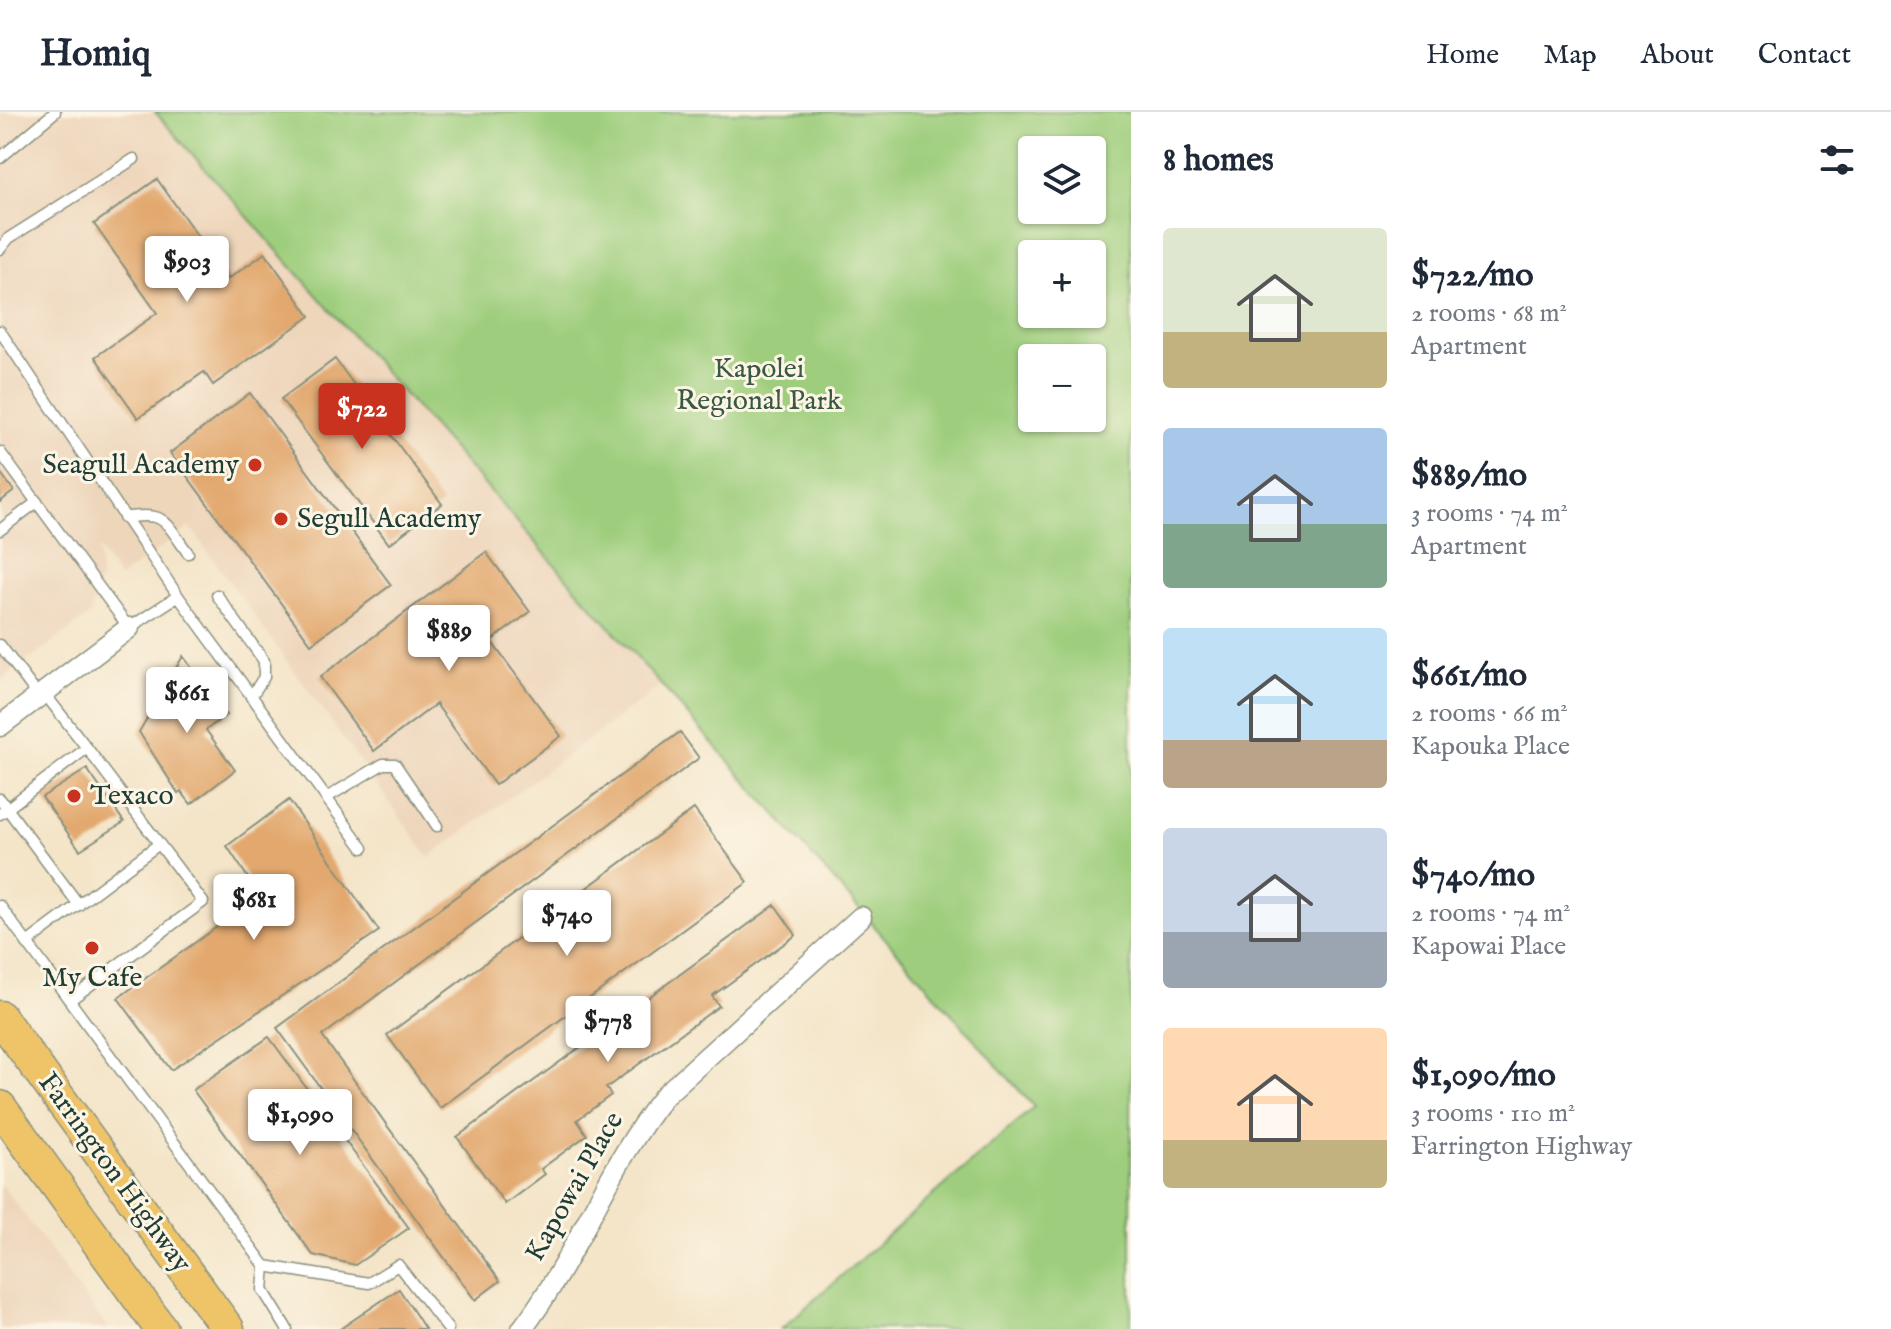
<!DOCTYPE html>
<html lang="en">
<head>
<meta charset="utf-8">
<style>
  :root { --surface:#fff; --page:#f2f2f3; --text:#1f2937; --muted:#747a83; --line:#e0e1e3; --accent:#c8321e }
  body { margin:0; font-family:"IM FELL English",serif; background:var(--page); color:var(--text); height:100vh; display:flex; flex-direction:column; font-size:30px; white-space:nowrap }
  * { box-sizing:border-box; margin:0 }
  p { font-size:26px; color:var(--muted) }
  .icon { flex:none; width:44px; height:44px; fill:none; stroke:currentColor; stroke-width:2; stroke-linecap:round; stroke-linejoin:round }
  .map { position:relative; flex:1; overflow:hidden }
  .side { display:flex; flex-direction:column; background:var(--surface); width:760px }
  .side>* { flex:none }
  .tools { position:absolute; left:1018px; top:24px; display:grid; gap:16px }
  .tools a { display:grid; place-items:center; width:88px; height:88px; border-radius:8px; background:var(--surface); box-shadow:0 2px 6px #0004; font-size:40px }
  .price { position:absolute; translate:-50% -68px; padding:0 18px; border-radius:8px; background:#fff; color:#222; font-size:26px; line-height:52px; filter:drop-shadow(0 2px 4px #0008) }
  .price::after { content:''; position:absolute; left:50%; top:48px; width:24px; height:18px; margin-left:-12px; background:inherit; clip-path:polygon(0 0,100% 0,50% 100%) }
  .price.active { background:var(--accent); color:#fff }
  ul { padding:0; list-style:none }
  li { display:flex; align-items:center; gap:24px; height:200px; padding:0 32px }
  li span { display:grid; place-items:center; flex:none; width:224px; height:160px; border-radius:8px; color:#555 }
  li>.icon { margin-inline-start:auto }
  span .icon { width:96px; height:96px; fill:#fffc; stroke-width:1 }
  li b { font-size:34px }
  h2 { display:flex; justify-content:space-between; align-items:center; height:96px; padding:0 32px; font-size:34px }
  header { display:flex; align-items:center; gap:48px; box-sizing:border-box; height:112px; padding:0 40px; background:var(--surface); border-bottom:2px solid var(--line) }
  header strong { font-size:38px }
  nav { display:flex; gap:44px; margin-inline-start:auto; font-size:28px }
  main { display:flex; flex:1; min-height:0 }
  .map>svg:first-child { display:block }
  .built { fill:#eed6bb }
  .green { fill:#9ece7d; stroke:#5e8658; stroke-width:2; fill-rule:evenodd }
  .building { fill:#e2a86e }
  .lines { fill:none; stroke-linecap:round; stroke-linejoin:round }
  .service-casing { stroke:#8a917e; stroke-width:13 }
  .minor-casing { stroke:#8a917e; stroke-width:23 }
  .primary-casing { stroke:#8a917e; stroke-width:35 }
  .service { stroke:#fff; stroke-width:10 }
  .minor { stroke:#fff; stroke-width:20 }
  .primary { stroke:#efc469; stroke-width:32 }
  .poi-dot { fill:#c8321e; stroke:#fcf5e5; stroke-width:3 }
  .labels { text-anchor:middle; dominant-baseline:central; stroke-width:6; stroke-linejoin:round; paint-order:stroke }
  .park-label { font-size:28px; fill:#385a43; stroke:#fcf5e5 }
  .poi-label { font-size:28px; fill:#1f3d34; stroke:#fcf5e5; text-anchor:start }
  .street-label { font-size:28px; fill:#1f3d34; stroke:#fcf5e5 }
</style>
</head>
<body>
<header>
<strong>Homiq</strong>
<nav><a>Home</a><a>Map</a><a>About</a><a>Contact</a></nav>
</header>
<main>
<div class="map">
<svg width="1131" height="1217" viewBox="0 0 1131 1217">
  <rect width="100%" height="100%" fill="#fcf5e5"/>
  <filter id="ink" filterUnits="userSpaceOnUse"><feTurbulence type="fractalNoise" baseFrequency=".0125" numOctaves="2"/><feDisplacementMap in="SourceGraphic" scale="16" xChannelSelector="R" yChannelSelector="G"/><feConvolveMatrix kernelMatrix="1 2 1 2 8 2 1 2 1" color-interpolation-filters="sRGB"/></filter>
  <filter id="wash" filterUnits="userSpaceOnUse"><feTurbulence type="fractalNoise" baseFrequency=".006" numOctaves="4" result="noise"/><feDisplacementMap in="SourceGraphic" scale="32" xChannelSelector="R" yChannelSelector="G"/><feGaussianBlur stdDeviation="1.8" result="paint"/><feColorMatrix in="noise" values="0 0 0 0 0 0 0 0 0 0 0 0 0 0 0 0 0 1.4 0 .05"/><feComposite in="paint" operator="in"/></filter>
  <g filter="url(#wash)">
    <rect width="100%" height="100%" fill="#f4e5c9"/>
    <!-- built -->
    <g class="built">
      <polygon points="0,0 155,0 662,573 429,745 190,415 119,466 98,435 101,465 89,504 0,569"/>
      <polygon points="0,1070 108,1217 0,1217"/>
    </g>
    <!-- green -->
    <path class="green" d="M155 0H1131V1217H781L1034 995ZM1032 38H1092V98H1032ZM1032 142H1092V202H1032ZM1032 246H1092V306H1032Z"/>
    <g id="blocks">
      <!-- building -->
      <g class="building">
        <polygon points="157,67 228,167 265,141 310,204 213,273 204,260 138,306 95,245 157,201 94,112"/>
        <polygon points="335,247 442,392 389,432 281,287"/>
        <polygon points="250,281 391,473 311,532 170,341"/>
        <polygon points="0,360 14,379 0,390"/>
        <polygon points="486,440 530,500 491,529 561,624 495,673 436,592 374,639 320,565"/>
        <polygon points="183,544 226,603 206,618 235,658 191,692 181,679 178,681 139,620"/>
        <polygon points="680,620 699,646 322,924 500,1169 475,1188 277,916"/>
        <polygon points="87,657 124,710 80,738 42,685"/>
        <polygon points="289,688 379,819 171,958 118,886 260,784 227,734"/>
        <polygon points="694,697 748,770 440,996 387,923"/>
        <polygon points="775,793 796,823 712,884 719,894 606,976 611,983 577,1008 587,1023 541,1057 545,1062 505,1092 457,1025"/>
        <polygon points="269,925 409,1116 355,1153 313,1143 193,978"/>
        <polygon points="399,1177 425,1217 340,1217"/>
      </g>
    </g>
  </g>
  <g filter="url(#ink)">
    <use href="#blocks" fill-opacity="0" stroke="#8a917e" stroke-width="2"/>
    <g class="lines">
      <defs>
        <g id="service">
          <polyline points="0,46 55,0"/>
          <polyline points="0,137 9,126 134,47"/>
          <polyline points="0,219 178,484"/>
          <polyline points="0,340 129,516 178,484 363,736"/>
          <path d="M124 406C167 399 164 409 188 441"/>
          <polyline points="0,418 37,390"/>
          <polyline points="217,483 264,549 264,565 251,585"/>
          <polyline points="0,533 39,585"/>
          <polyline points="44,581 87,636"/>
          <polyline points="326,686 383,652 395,652 437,714"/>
          <polyline points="0,687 79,793"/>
          <polyline points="0,702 87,636 203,790 70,888"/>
          <polyline points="0,794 265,1154 369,1171 398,1153 448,1217"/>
          <polyline points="27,831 159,732"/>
          <polyline points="265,1154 263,1178 287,1217"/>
        </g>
        <g id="minor">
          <polyline points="0,614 129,516"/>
          <path d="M522 1217C578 1144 606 1056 665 983L861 805"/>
        </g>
        <g id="primary">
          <polyline points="0,905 228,1217"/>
          <polyline points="0,995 161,1217"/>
        </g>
      </defs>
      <!-- service casing -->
      <use href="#service" class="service-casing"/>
      <!-- minor casing -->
      <use href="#minor" class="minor-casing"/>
      <!-- primary casing -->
      <use href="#primary" class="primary-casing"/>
      <!-- service -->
      <use href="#service" class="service"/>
      <!-- minor -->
      <use href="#minor" class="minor"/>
      <!-- primary -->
      <use href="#primary" class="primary"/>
    </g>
  </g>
  <!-- markers -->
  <g class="poi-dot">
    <circle cx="255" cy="353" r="8"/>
    <circle cx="281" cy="407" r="8"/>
    <circle cx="74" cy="684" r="8"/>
    <circle cx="92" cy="836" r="8"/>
  </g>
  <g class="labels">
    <!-- park labels -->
    <g class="park-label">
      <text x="759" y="257">Kapolei<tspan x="759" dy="32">Regional Park</tspan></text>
    </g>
    <!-- poi labels -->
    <g class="poi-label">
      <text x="239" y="353" text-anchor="end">Seagull Academy</text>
      <text x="297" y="407">Segull Academy</text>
      <text x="90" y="684">Texaco</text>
      <text x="92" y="866" text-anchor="middle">My Cafe</text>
    </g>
    <!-- street labels -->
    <g class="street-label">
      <text transform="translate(114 1061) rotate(54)">Farrington Highway</text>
      <text transform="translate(575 1075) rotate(-60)">Kapowai Place</text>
    </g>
  </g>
</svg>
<div class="tools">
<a><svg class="icon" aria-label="layers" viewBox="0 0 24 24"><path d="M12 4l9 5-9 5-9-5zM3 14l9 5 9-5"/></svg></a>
<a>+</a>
<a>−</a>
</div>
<b class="price" style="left:187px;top:192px">$903</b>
<b class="price active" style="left:362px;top:339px">$722</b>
<b class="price" style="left:449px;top:561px">$889</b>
<b class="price" style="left:187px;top:623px">$661</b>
<b class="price" style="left:254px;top:830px">$681</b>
<b class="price" style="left:567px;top:846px">$740</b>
<b class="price" style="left:608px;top:952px">$778</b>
<b class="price" style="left:300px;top:1045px">$1,090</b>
</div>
<section class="side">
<h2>8 homes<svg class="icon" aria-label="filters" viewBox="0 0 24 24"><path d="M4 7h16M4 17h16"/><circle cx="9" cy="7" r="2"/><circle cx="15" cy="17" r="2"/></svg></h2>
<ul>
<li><span style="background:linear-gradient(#dfe7d0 65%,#c2b280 0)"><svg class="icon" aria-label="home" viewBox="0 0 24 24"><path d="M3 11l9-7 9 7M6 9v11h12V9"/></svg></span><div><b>$722/mo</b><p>2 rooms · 68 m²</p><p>Apartment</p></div></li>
<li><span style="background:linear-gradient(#a9c7e8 60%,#7fa58c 0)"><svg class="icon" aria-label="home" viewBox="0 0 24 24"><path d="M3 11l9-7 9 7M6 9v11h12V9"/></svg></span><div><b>$889/mo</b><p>3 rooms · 74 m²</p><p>Apartment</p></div></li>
<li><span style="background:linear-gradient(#bfe0f5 70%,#b9a48a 0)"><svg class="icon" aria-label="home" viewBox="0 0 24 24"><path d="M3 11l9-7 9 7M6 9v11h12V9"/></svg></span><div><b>$661/mo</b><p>2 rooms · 66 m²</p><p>Kapouka Place</p></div></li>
<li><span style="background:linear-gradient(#c9d6e8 65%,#9aa5b1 0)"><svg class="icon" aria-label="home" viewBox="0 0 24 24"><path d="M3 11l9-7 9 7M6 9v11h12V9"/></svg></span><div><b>$740/mo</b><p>2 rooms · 74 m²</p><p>Kapowai Place</p></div></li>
<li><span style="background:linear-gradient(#ffd9b3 70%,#c2b280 0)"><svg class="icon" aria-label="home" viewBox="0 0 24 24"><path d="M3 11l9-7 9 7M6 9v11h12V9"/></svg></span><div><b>$1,090/mo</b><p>3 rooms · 110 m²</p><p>Farrington Highway</p></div></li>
</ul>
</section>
</main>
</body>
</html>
